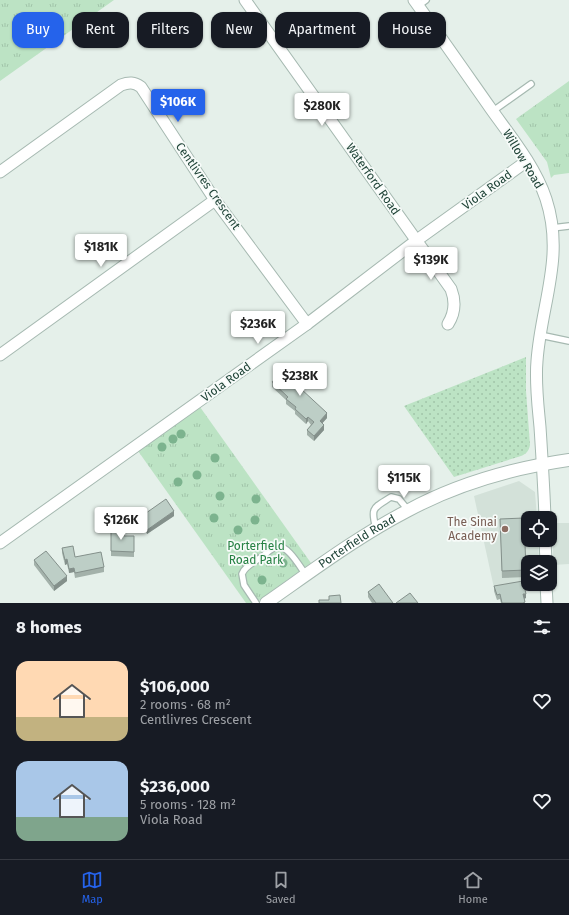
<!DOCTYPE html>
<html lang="en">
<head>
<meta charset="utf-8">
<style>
  :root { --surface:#171b24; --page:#242831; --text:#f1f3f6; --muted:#9ea1a6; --line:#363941; --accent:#2563eb }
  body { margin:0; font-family:"Fira Sans",sans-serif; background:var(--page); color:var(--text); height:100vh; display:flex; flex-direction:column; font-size:15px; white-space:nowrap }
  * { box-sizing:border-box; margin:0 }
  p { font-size:13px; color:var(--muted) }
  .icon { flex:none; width:22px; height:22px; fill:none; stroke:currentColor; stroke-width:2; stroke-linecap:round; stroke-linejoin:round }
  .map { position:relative; height:603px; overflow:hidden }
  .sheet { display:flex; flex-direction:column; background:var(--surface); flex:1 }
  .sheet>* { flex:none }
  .banner { position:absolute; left:12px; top:12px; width:545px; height:36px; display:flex; gap:8px }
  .fabs { position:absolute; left:521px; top:511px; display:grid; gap:8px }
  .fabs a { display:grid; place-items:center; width:36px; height:36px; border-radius:8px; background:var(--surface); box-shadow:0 1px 3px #0004; font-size:20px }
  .price { position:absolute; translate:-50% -34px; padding:0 9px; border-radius:4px; background:#fff; color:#222; font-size:13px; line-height:26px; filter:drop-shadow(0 1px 2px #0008) }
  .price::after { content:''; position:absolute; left:50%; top:24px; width:12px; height:9px; margin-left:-6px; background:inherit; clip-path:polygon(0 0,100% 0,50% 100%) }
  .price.current { background:var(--accent); color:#fff }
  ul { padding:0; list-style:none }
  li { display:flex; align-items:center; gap:12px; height:100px; padding:0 16px }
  li span { display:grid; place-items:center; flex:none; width:112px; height:80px; border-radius:12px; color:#555 }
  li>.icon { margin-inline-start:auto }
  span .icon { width:48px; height:48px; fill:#fffc; stroke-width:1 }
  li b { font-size:17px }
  h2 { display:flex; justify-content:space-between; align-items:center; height:48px; padding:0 16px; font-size:17px }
  .pill { padding:0 14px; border-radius:12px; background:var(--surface); box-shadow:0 1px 3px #0004; font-size:14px; line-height:36px }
  .pill.current { background:var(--accent); color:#fff }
  .tabs { display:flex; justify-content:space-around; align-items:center; height:56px; border-top:1px solid var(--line); background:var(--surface); font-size:11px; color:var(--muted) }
  .tabs a { display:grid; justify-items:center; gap:2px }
  .tabs .current { color:var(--accent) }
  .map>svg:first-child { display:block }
  .built { fill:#d3e1d9 }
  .grass { fill:url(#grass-dots) }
  .park { fill:url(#park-tufts) }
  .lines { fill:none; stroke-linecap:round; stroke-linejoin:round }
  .service-casing { stroke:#a6b9b1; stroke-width:8 }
  .minor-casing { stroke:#a6b9b1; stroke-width:13 }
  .tertiary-casing { stroke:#a6b9b1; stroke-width:14 }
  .service { stroke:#fff; stroke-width:5.5 }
  .minor { stroke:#fff; stroke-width:11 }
  .tertiary { stroke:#fff; stroke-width:12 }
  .tree { fill:#7cb38e }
  .wall { fill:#a3b1aa }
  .shaded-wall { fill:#84908b }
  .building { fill:#bdcec6; stroke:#84908b }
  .education-dot { fill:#8d6e63; stroke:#f7fbf9; stroke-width:1.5 }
  .labels { text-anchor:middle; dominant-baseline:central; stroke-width:3.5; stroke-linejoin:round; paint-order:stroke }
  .street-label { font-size:12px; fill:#214539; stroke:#f7fbf9 }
  .education-label { font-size:12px; fill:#785e54; stroke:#f7fbf9; text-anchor:end }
  .park-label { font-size:12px; fill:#268143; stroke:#f7fbf9 }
</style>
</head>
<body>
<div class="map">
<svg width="569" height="603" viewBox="0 0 569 603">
  <defs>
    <pattern id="grass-dots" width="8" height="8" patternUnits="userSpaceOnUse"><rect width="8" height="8" fill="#bce3c4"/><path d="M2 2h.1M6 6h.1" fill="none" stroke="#a1c4a9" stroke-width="1.8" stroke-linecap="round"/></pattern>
    <pattern id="park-tufts" width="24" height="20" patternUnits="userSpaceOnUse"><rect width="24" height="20" fill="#bce3c4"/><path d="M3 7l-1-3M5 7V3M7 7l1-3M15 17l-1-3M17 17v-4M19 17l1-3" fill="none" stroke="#a1c4a9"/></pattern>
  </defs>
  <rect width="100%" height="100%" fill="#e5f0ea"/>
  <!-- built -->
  <g class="built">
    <polygon points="519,481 535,492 537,518 528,518 528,540 538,540 539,562 528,562 528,580 494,588 474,496"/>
    <polygon points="553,523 569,523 569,564 553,565"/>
  </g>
  <!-- grass -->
  <path class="grass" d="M526 357V391L530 445C529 451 526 454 521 456L454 477 404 406Z"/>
  <!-- park -->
  <g class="park">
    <polygon points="0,0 114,0 0,81"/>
    <polygon points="569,81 569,173 554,175 551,178 547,162 516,119"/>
    <polygon points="200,407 311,563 255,603 246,603 138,451"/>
  </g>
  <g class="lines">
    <defs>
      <g id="service">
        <polyline points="418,6 426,0"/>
        <polyline points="493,111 531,84"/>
        <polyline points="552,228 569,226"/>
        <polyline points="540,335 569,341"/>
        <path d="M376 528C370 507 374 508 391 497L399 499 408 510"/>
        <path d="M256 603 244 585 242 574C245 566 253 563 260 558 265 555 270 549 276 547 287 543 300 567 306 575"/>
      </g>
      <g id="minor">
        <path d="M245 0 451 289C456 302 455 313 448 324"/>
        <path d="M414 0C440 36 465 72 491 109 511 137 535 166 546 199 565 257 541 304 537 361 535 383 538 405 540 427 542 458 544 488 545 518"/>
        <path d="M0 172 121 85C129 82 134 82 141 87L215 200 307 324"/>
        <polyline points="0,355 215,200"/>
        <polyline points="545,540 546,562"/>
        <polyline points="0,543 307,324 417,240 527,161"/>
        <polyline points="546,584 547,603"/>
      </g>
      <g id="tertiary">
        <path id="s1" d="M266 603C312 571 357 537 407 511 457 484 513 468 569 460"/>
      </g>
    </defs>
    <!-- service casing -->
    <use href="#service" class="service-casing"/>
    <!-- minor casing -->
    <use href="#minor" class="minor-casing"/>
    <!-- tertiary casing -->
    <use href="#tertiary" class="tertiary-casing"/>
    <!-- service -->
    <use href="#service" class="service"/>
    <!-- minor -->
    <use href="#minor" class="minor"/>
    <!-- tertiary -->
    <use href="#tertiary" class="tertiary"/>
  </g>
  <!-- trees -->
  <g class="tree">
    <circle cx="181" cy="434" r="4.5"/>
    <circle cx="173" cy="439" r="4.5"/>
    <circle cx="162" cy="447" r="4.5"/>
    <circle cx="215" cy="458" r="4.5"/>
    <circle cx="197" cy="475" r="4.5"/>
    <circle cx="178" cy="482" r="4.5"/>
    <circle cx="220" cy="496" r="4.5"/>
    <circle cx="256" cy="499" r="4.5"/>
    <circle cx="214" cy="518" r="4.5"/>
    <circle cx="255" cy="520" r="4.5"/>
    <circle cx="238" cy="530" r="4.5"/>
    <circle cx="283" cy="563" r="4.5"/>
    <circle cx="262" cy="580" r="4.5"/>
  </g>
  <!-- wall -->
  <g class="wall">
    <polygon points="296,373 309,383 302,390 327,418 322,423 324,430 314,441 307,435 307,430 311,425 308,421 306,424 295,414 295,411 286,404 286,400 272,387 272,382"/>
    <polygon points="174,516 147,534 139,522 139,518"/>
    <polygon points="500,519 526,570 526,577 502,578"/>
    <polygon points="111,526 124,536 134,536 134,557 111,556"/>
    <polygon points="62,548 75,557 104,567 104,572 75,578 74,572 69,573 67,564 65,565 62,553"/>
    <polygon points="34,560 67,581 54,591 34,565"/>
    <polygon points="494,586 526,598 524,599 525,603 501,603 500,599 497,600 494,591"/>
    <polygon points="368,592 393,603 372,603 368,597"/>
  </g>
  <!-- shaded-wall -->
  <g class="shaded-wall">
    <polygon points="309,378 309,383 300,393 300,388"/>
    <polygon points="327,413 327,418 320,426 320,421"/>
    <polygon points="308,417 308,421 306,424 306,419"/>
    <polygon points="324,425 324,430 314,441 314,436"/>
    <polygon points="174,511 174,516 147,534 147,530"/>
    <polygon points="67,559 67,564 65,565 65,560"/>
    <polygon points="74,568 74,572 69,573 69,569"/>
    <polygon points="67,576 67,581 54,591 54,586"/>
    <polygon points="523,594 526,594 526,598 523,599"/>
  </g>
  <!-- building -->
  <g class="building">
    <polygon points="287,365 296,373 299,370 309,378 300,388 327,413 320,421 324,425 314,436 307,430 314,422 308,417 306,419 295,409 296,407 286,399 288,397 272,382"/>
    <polygon points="166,499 174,511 147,530 139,518"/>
    <polygon points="524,518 526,570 502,571 500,519"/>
    <polygon points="111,526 124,527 124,536 134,536 134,552 111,551"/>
    <polygon points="73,546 75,557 101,552 104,567 75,573 74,568 69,569 67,559 65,560 62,548"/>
    <polygon points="46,551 67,576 54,586 34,560"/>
    <polygon points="523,581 526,594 523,594 525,602 523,603 502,603 500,594 497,595 494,586"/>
    <polygon points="379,584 393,603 376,603 368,592"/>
    <polygon points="410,593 418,603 396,603"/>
    <polygon points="340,595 341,603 319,603 319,600 329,600 329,596"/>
  </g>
  <!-- markers -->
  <circle class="education-dot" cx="505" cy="529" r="4"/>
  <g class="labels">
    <!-- street labels -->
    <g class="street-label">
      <text transform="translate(523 159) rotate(59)">Willow Road</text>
      <text transform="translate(373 179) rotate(55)">Waterford Road</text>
      <text transform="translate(208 186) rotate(55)">Centlivres Crescent</text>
      <text transform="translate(487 190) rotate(-36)">Viola Road</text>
      <text transform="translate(226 382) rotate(-36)">Viola Road</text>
      <text stroke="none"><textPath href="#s1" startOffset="110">Porterfield Road</textPath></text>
    </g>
    <!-- education labels -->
    <g class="education-label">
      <text x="497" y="522">The Sinai<tspan x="497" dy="14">Academy</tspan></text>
    </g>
    <!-- park labels -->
    <g class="park-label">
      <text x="256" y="546">Porterfield<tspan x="256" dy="14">Road Park</tspan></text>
    </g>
  </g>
</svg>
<div class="fabs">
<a><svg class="icon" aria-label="locate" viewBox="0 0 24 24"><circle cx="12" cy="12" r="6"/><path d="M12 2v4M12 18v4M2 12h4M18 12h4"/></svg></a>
<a><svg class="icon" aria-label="layers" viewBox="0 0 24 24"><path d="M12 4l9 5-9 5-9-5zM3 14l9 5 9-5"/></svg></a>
</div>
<b class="price current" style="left:178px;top:123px">$106K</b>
<b class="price" style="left:322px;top:127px">$280K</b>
<b class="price" style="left:101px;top:268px">$181K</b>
<b class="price" style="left:431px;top:281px">$139K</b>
<b class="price" style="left:258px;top:345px">$236K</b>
<b class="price" style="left:300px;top:397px">$238K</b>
<b class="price" style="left:404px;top:499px">$115K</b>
<b class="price" style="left:121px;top:541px">$126K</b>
<div class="banner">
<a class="pill current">Buy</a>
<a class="pill">Rent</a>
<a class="pill">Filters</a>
<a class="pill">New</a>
<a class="pill">Apartment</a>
<a class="pill">House</a>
</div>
</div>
<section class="sheet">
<h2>8 homes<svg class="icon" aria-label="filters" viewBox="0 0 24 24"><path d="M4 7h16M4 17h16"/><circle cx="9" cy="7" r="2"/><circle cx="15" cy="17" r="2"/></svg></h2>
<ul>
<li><span style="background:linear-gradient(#ffd9b3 70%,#c2b280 0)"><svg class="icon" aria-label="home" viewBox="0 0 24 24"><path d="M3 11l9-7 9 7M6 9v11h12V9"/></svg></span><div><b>$106,000</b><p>2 rooms · 68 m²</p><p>Centlivres Crescent</p></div><svg class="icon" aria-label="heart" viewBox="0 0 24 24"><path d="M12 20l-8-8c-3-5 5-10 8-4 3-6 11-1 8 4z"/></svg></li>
<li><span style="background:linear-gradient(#a9c7e8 70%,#7fa58c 0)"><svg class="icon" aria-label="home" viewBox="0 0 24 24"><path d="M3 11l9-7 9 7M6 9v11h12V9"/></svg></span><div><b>$236,000</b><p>5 rooms · 128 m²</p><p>Viola Road</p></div><svg class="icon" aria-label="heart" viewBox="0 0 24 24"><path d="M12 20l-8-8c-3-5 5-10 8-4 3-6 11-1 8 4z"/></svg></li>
</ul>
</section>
<nav class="tabs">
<a class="current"><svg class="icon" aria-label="map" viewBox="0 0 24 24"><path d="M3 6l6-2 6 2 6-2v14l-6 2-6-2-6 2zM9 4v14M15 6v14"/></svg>Map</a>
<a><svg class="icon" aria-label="saved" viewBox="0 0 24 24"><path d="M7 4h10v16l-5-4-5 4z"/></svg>Saved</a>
<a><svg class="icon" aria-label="home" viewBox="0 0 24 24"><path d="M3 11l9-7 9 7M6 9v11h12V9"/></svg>Home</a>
</nav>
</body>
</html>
